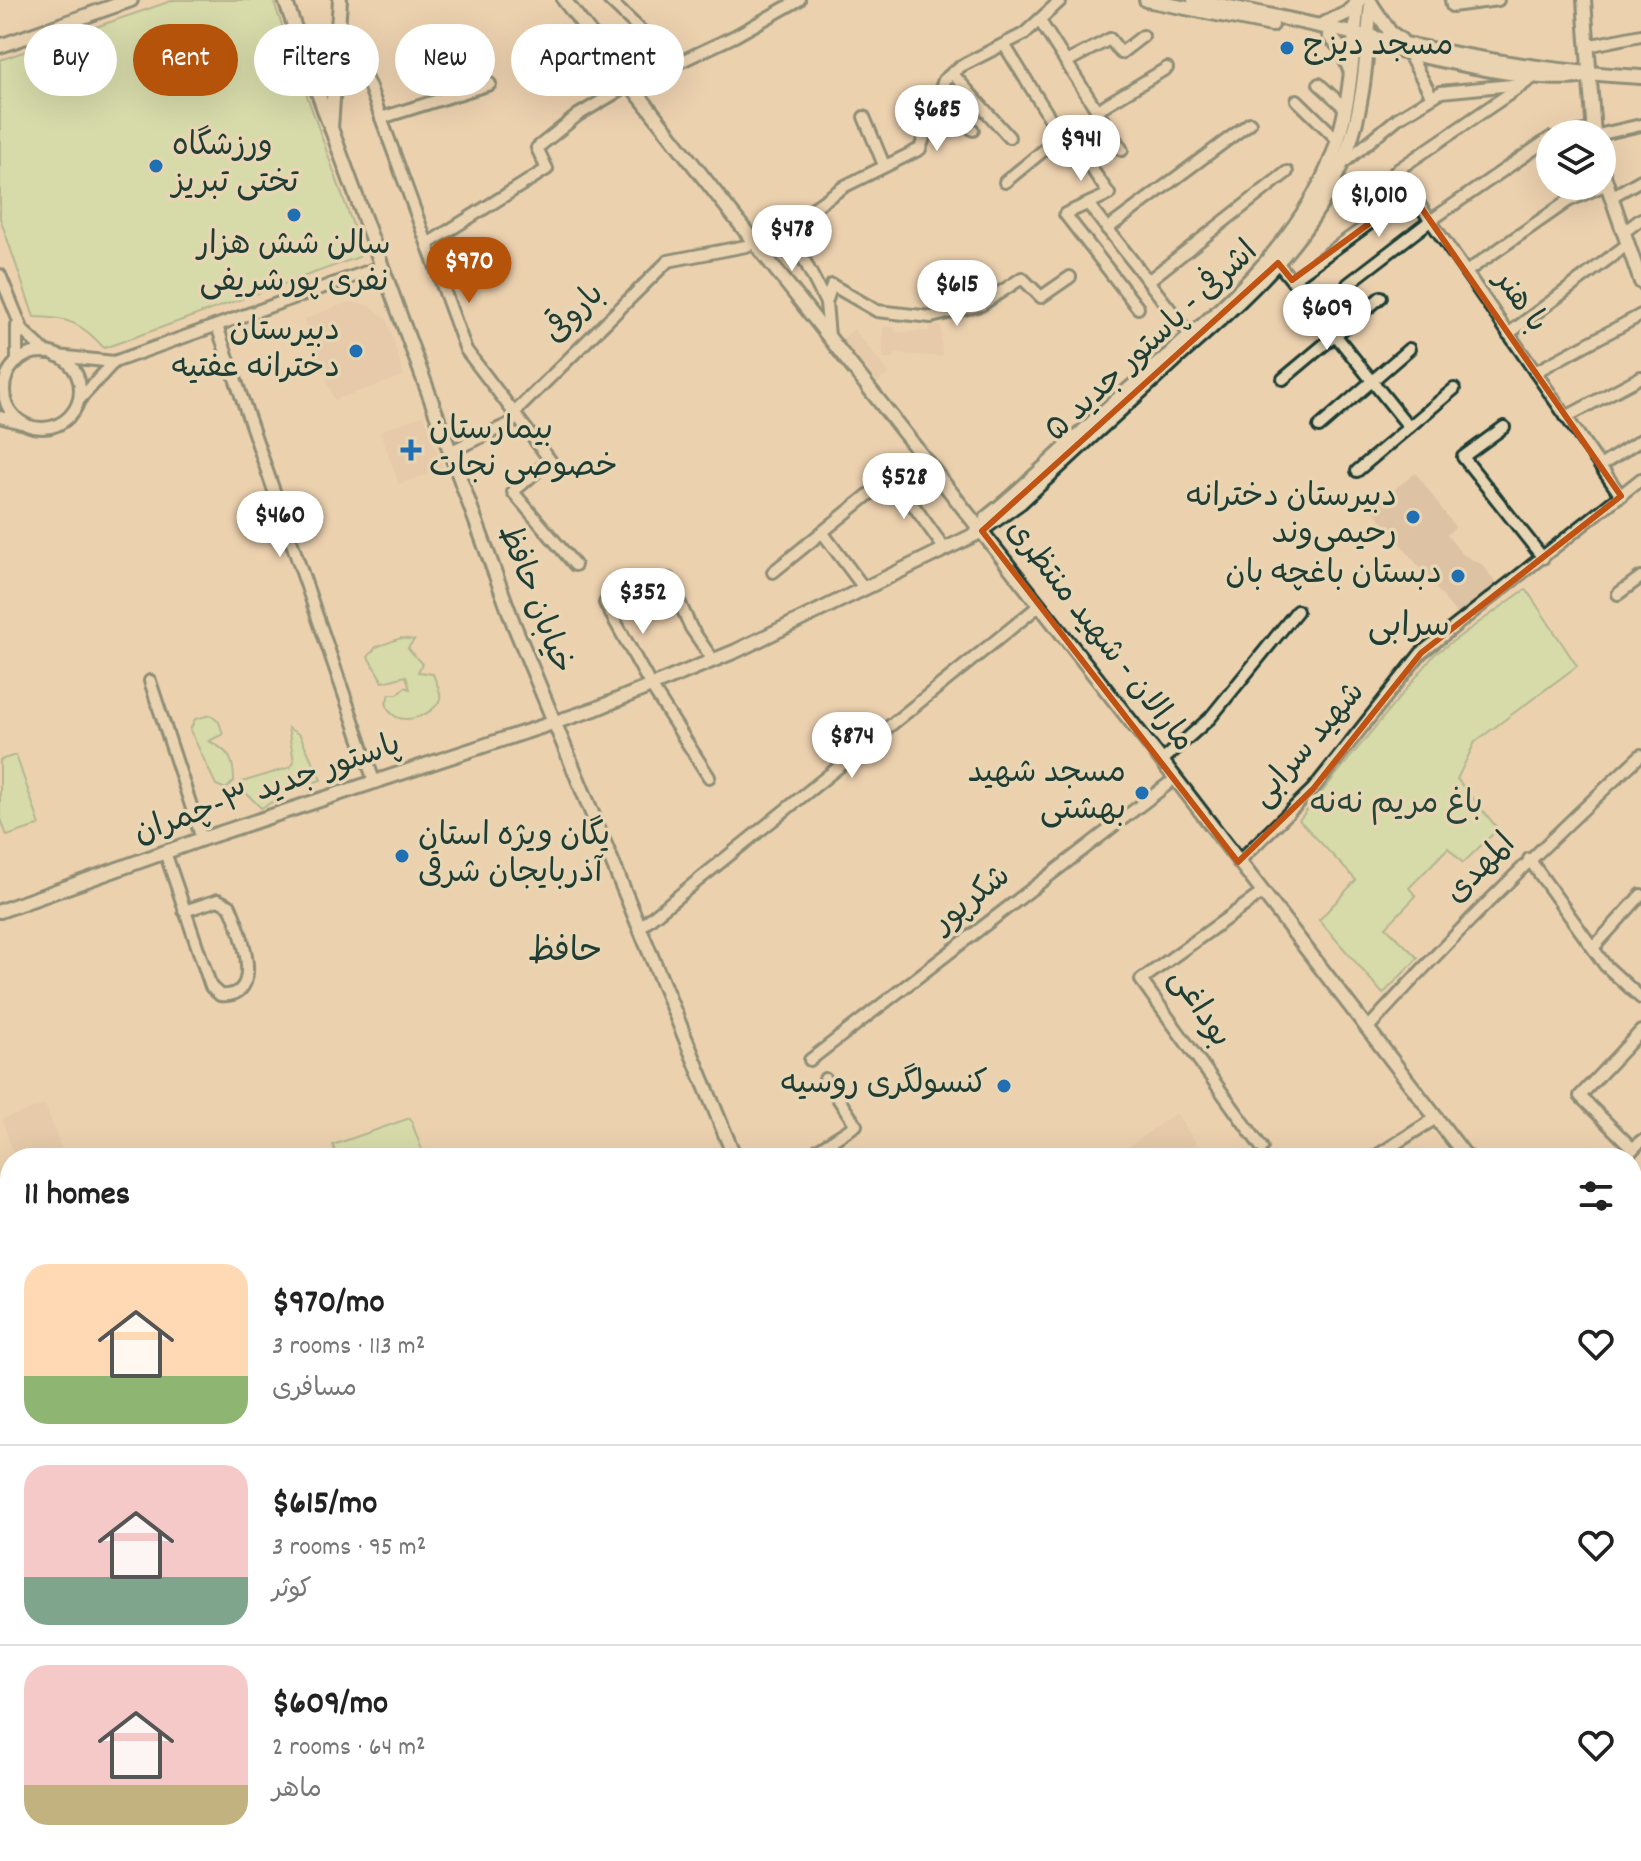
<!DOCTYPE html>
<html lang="en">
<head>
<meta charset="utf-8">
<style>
  :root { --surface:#fff; --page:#f2f2f2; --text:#222; --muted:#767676; --line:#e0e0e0; --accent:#b45309 }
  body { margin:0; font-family:Dekko,"Playpen Sans Arabic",sans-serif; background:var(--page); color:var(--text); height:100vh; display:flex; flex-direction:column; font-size:30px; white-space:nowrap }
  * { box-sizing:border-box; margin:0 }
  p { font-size:26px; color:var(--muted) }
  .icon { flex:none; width:44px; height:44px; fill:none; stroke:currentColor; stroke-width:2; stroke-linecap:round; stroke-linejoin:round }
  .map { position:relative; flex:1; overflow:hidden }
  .panel { position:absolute; left:0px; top:1148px; width:1642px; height:714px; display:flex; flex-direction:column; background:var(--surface); border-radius:32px 32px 0 0; box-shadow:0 8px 32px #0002 }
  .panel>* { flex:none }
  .banner { position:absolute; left:24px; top:24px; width:800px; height:72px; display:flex; gap:16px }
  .buttons { position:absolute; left:1536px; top:120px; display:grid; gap:16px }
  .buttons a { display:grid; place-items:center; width:80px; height:80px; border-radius:50%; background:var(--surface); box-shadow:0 8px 32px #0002; font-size:40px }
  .price { position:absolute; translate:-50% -68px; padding:0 18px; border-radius:28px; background:#fff; color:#222; font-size:26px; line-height:52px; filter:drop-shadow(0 2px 4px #0008) }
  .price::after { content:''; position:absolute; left:50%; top:48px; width:24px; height:18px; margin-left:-12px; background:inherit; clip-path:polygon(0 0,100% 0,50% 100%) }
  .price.current { background:var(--accent); color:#fff }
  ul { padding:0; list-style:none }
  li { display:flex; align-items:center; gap:24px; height:200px; padding:0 24px }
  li+li { border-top:2px solid var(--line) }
  li span { display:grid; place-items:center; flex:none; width:224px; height:160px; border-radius:24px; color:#555 }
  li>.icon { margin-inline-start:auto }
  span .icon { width:96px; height:96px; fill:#fffc; stroke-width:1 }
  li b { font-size:34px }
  h2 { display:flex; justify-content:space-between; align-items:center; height:96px; padding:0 24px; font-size:34px }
  .pill { padding:0 28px; border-radius:36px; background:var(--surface); box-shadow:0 8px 32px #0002; font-size:28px; line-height:72px }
  .pill.current { background:var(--accent); color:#fff }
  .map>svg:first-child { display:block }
  .built { fill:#ddc2a3 }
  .green { fill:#bce7a4; stroke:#6e926c; stroke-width:2 }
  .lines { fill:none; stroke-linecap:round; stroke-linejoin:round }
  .minor-casing { stroke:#1f3d34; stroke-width:16 }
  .major-casing { stroke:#1f3d34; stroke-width:18 }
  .highway-casing { stroke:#1f3d34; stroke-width:20 }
  .minor { stroke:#e7d5b3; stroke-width:10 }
  .major { stroke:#e7d5b3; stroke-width:12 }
  .highway { stroke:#e7d5b3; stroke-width:14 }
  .marked { fill:none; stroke:#c05314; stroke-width:6; stroke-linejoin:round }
  .poi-dot { fill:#1f6fb2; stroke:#e7d5b3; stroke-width:3 }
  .labels { text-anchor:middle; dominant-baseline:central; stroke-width:7; stroke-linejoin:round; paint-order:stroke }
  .poi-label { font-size:32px; fill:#1f3d34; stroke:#e7d5b3; text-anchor:end }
  .street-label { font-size:32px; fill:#1f3d34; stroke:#e7d5b3 }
  .park-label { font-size:32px; fill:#27463a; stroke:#e7d5b3 }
  .neighbourhood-label { font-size:34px; fill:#1f3d34; stroke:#e7d5b3 }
</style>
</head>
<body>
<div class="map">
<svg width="1641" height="1861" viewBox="0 0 1641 1861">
  <rect width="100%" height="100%" fill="#ecd1af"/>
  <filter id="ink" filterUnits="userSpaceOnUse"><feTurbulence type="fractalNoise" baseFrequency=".0125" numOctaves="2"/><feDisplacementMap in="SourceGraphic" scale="16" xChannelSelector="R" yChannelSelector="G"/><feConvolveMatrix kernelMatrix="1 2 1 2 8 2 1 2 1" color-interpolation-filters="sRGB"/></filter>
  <g filter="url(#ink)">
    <!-- built -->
    <g class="built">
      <polygon points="349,302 370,306 387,319 404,376 334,400 304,319"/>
      <polygon points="929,326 941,326 942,357 895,353 894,358 883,358 883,327 894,327 895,332 929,331"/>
      <polygon points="854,329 889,373 877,383 842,339"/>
      <polygon points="424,415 443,469 399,484 380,431"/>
      <polygon points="1416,473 1455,527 1447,535 1462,554 1483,565 1499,588 1459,617 1371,507"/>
      <polygon points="45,1105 65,1158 15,1158 2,1119"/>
      <polygon points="1176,1113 1206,1158 1112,1158"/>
    </g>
    <!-- green -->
    <g class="green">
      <path d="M174 0H273L362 251 359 257 104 348C82 323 67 317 34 317L0 218V60Z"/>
      <polygon points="1526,589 1577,666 1475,742 1457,779 1498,829 1463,863 1448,848 1409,888 1416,896 1386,927 1418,958 1383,994 1319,920 1356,880 1299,820 1435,654"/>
      <path d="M401 638 414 640 408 648 422 664 418 672 433 674C435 681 442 691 440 699 436 715 392 733 386 702L390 694H398L405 687 410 689 406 676 383 682 368 657 376 647Z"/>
      <path d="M210 715 219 722 223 734 209 741C229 751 234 759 234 781L226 789 216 785 190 730 195 719Z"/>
      <polygon points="288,728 300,735 321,780 297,788 261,808 245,792 242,782 291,767 294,761"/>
      <polygon points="16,755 40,825 7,836 0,816 0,760"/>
      <polygon points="410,1118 425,1158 337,1158 333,1145"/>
    </g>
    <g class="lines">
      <defs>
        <g id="minor">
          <polyline points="609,0 674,62"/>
          <polyline points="1451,0 1452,6 1498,0"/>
          <polyline points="1040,21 1122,150"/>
          <polyline points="338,24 369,85 466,350 550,460 513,492 575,565"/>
          <polyline points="1587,46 1641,35"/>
          <polyline points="1407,51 1432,97"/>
          <polyline points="1066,62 1110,39 1121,53 1143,36"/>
          <polyline points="952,73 1009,137"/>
          <polyline points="1537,75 1396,171 1621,496"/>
          <polyline points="1319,84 1346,109"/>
          <polyline points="937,93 973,130"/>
          <polyline points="1297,100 1338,140"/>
          <polyline points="1097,110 1167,68"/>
          <polyline points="864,117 884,165"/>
          <polyline points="381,118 490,84"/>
          <polyline points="1110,132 1081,153 1109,194 1065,214 1138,308"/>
          <polyline points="1569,134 1593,129"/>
          <polyline points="1602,134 1641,125"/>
          <polyline points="1342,164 1398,118 1441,92 1522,84"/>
          <polyline points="1005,182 1061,136 1005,46"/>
          <polyline points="1611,197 1641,180"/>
          <polyline points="1089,205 1193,339"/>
          <polyline points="788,228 826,303"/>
          <polyline points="1107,229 1250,123"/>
          <polyline points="1624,232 1641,219"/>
          <polyline points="429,243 547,169 537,148 578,115 622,89 735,36 799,0"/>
          <polyline points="1273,257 1409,427"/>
          <polyline points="1466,272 1568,201 1607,184"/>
          <polyline points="0,275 23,331 47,353"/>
          <polyline points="1292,280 1411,193"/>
          <polyline points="1148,281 1287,172"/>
          <polyline points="1348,284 1430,221 1550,138"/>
          <polyline points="217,326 374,781"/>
          <polyline points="1508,334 1628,244"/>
          <polyline points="829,336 826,303 832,285 877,311 931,317 981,305 1022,278 1041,297 1070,277"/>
          <circle cx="42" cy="390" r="38"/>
          <polyline points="57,356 114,362 380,267"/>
          <polyline points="17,362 17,326"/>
          <polyline points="1535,372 1641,315"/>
          <polyline points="1283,379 1381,297"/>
          <polyline points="80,399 112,364"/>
          <polyline points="0,417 21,423"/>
          <polyline points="1566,417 1641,377"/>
          <polyline points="1319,427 1409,349"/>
          <polyline points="1504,427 1463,457 1543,558"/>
          <polyline points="449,452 511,423 516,411 668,261 746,246 776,234 845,186 920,149 944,80 961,66 1024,34 1061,0"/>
          <polyline points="1600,466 1641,440"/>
          <polyline points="1357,471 1454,389"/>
          <polyline points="891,474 944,548"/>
          <polyline points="822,532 864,588"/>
          <polyline points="773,572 920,453"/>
          <polyline points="669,579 691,628 713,660"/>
          <polyline points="1618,594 1641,577"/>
          <polyline points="605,603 651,686 709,777"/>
          <polyline points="150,681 202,839"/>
          <polyline points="1162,761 1210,718 1297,611"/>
          <path d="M165 852 211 987 220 995C267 999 241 932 230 906L218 900 184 911"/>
          <polyline points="1529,859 1605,965 1641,998"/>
          <polyline points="1238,862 1313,789 1421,653 1641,479"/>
          <polyline points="1262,893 1141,980 1262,1148"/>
          <polyline points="640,927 1040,605"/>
          <polyline points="1593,948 1641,895"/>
          <path d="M1367 1029C1454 933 1546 843 1641 755"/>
          <polyline points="810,1060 1168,784"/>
          <polyline points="1633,1149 1580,1096 1641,1031"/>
          <polyline points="805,1158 856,1125 825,1079"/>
          <polyline points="1373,1158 1436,1118"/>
          <polyline points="1624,1158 1641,1141"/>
          <polyline points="0,1389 10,1386"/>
          <polyline points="0,1479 10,1478"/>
          <polyline points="1632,1556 1641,1551"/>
          <polyline points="0,1584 10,1583"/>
          <polyline points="0,1639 10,1638"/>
          <polyline points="0,1691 10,1689"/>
          <polyline points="1632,1736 1641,1758"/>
          <polyline points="0,1752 10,1750"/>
          <polyline points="1632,1772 1641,1768"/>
          <polyline points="0,1810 8,1838"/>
          <polyline points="1632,1816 1641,1812"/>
          <polyline points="725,1852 730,1861"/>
          <polyline points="876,1852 881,1861"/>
          <polyline points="1598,1852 1603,1861"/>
          <polyline points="942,1861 957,1852"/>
          <polyline points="1135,1861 1153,1852"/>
          <polyline points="1168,1861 1184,1852"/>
          <polyline points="1233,1861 1238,1858"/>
          <polyline points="1528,1861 1550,1852"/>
        </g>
        <g id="major">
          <polyline points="285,0 328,121"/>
          <polyline points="340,0 331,128 514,625 735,1158"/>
          <polyline points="564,0 1162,761 1467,1158"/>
          <polyline points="1146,0 1272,25"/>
          <path d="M1194 0C1341 28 1491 70 1641 77"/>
          <polyline points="1584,0 1594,134"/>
          <polyline points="1370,2 1390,32 1401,40"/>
          <polyline points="1319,26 1347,13 1359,0"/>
          <polyline points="1329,35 1341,49 1350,70"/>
          <path d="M1361 43C1414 53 1543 88 1590 75"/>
          <polyline points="0,46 131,0"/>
          <polyline points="1602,170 1641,282"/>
          <path d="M986 518C1026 486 1062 451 1099 416 1180 341 1283 271 1328 167 1351 114 1352 57 1358 0"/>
          <path d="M0 911 202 839 595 709 736 651 976 534 1021 502C1071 455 1122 408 1173 362 1241 300 1313 242 1346 153 1365 105 1366 54 1371 3"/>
          <polyline points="0,1340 10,1368"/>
          <polyline points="1632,1374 1641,1386"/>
          <polyline points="1632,1722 1641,1717"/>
          <polyline points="133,1852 137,1861"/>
          <polyline points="149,1852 150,1861"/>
          <polyline points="1026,1852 1030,1861"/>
          <polyline points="1329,1861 1349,1852"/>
        </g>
        <g id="highway">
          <polyline points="1632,1254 1641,1248"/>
          <polyline points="1632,1266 1641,1260"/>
          <polyline points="1633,1284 1641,1279"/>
          <polyline points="1632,1297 1641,1290"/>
          <polyline points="0,1840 10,1837"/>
          <polyline points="160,1852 167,1861"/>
          <polyline points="0,1857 70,1861"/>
          <polyline points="744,1861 763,1852"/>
          <polyline points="787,1861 801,1852"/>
        </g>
      </defs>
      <!-- minor casing -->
      <use href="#minor" class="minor-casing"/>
      <!-- major casing -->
      <use href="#major" class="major-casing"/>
      <!-- highway casing -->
      <use href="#highway" class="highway-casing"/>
      <!-- minor -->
      <use href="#minor" class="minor"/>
      <!-- major -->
      <use href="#major" class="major"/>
      <!-- highway -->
      <use href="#highway" class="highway"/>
    </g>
  </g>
  <!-- marked area -->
  <path d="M0 0H1641V1861H0ZM1411 193 1621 496 1421 653 1313 789 1238 862 982 531 1278 263 1292 280Z" fill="#ecd1af" fill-opacity=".55" fill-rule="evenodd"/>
  <path class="marked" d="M1411 193 1621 496 1421 653 1313 789 1238 862 982 531 1278 263 1292 280Z"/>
  <!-- markers -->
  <g class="poi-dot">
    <circle cx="1287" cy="48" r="8"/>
    <circle cx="156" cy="166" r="8"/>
    <circle cx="294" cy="215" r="8"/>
    <circle cx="356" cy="351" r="8"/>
    <path d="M407 438h8v8h8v8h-8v8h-8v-8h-8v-8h8z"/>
    <circle cx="1413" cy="517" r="8"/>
    <circle cx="1458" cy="576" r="8"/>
    <circle cx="1142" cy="793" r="8"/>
    <circle cx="402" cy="856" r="8"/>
    <circle cx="1004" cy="1086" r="8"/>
  </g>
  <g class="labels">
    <!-- poi labels -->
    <g class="poi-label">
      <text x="1303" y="48" text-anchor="start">مسجد دیزج</text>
      <text x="172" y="148" text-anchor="start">ورزشگاه<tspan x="172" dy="37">تختی تبریز</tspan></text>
      <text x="294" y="247" text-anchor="middle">سالن شش هزار<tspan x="294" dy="37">نفری پورشریفی</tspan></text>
      <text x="340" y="333">دبیرستان<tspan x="340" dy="37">دخترانه عفتیه</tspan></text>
      <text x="429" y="432" text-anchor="start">بیمارستان<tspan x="429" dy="37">خصوصی نجات</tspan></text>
      <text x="1397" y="499">دبیرستان دخترانه<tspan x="1397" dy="37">رحیمی‌وند</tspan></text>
      <text x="1442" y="576">دبستان باغچه بان</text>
      <text x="1126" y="775">مسجد شهید<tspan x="1126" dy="37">بهشتی</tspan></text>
      <text x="418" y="838" text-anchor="start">یگان ویژه استان<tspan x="418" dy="37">آذربایجان شرقی</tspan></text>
      <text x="988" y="1086">کنسولگری روسیه</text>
    </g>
    <!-- street labels -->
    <g class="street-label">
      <text transform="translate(1519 303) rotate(55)">با هنر</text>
      <text transform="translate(576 315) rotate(-45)">باروقی</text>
      <text transform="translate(1153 343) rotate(-43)">اشرفی - پاستور جدید ۵</text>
      <text transform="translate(533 600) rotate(69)">خیابان حافظ</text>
      <text transform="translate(1098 637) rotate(52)">مارالان - شهید منتظری</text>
      <text transform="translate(1310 746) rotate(-49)">شهید سرابی</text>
      <text transform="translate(268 791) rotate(-19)">پاستور جدید ۳-چمران</text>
      <text transform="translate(1482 870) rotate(-45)">المهدی</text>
      <text transform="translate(973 901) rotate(-38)">شکرپور</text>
      <text transform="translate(1198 1009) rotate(57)">بوداغی</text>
    </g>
    <!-- park labels -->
    <g class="park-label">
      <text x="1396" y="806">باغ مریم نه‌نه</text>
    </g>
    <!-- neighbourhood labels -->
    <g class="neighbourhood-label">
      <text x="1409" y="628">سرابی</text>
      <text x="565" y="953">حافظ</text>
    </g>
  </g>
</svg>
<div class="buttons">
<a><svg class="icon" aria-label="layers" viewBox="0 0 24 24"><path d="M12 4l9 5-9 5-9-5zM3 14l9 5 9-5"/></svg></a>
</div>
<b class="price" style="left:937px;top:153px">$685</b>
<b class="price" style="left:1081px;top:183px">$941</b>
<b class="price" style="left:1379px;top:239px">$1,010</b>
<b class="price" style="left:792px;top:273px">$478</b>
<b class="price current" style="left:469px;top:305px">$970</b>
<b class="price" style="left:957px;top:328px">$615</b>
<b class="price" style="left:1327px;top:352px">$609</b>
<b class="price" style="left:904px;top:521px">$528</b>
<b class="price" style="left:280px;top:559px">$460</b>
<b class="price" style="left:643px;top:636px">$352</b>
<b class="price" style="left:852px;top:780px">$874</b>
<div class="banner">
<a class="pill">Buy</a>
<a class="pill current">Rent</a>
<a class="pill">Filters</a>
<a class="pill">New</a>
<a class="pill">Apartment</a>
</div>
<section class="panel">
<h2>11 homes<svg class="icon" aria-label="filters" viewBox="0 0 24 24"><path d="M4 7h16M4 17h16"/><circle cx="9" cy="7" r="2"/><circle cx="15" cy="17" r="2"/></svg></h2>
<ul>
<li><span style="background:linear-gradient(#ffd9b3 70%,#8fb573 0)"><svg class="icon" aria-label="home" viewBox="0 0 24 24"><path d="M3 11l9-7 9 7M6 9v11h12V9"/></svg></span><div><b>$970/mo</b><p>3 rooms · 113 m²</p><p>مسافری</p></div><svg class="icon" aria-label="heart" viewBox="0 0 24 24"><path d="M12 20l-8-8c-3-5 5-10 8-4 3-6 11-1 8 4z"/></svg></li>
<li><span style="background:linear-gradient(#f6c9c9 70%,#7fa58c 0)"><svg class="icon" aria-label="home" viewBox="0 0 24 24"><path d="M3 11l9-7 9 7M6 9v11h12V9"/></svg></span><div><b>$615/mo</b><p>3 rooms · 95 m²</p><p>کوثر</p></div><svg class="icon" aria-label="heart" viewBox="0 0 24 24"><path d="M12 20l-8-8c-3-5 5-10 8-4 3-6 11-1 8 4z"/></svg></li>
<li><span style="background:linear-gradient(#f6c9c9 75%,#c2b280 0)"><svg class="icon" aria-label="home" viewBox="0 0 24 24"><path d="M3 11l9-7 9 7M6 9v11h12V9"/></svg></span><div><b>$609/mo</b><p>2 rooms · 64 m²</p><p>ماهر</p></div><svg class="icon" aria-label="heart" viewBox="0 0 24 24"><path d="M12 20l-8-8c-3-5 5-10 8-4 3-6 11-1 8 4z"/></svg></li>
</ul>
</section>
</div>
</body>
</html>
